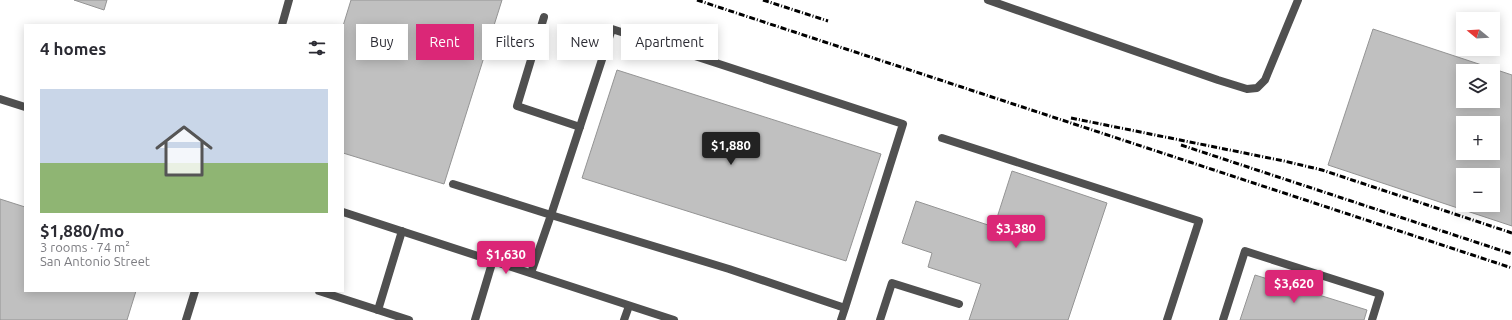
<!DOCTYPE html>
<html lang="en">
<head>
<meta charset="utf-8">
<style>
  :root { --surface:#fff; --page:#f7f7f7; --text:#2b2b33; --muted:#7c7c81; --line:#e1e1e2; --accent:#db2777 }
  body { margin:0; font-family:Ubuntu,sans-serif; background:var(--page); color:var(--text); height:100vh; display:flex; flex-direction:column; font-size:15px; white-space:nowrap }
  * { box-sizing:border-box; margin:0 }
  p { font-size:13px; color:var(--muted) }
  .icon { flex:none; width:22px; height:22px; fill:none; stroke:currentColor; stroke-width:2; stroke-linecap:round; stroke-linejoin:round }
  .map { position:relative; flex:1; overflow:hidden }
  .side { position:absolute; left:24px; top:24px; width:320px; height:268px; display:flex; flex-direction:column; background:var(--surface); border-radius:0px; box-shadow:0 2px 10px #0003 }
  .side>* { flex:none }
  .hud { position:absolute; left:356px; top:24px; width:380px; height:36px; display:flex; gap:8px }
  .needle { width:26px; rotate:288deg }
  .fabs { position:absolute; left:1456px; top:12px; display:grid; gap:8px }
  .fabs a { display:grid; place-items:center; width:44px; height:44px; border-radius:0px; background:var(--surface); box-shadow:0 2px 10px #0003; font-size:20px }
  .price { position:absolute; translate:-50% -34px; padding:0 9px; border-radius:4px; background:var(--accent); color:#fff; font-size:13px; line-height:26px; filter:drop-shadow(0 1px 2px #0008) }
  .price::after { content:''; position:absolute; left:50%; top:24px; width:12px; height:9px; margin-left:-6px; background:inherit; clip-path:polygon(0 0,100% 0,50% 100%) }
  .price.selected { background:#222; color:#fff }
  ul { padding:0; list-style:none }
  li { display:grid; align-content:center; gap:8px; height:212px; padding:0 16px }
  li+li { border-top:1px solid var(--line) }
  li span { display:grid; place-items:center; height:124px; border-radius:0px; color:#555 }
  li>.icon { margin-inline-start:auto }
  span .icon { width:72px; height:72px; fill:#fffc; stroke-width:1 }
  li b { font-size:17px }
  h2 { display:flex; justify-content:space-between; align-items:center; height:48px; padding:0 16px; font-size:17px }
  .chip { padding:0 14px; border-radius:0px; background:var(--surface); box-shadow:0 2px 10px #0003; font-size:14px; line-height:36px }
  .chip.selected { background:var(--accent); color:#fff }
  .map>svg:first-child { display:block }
  .building { fill:#c0c0c0; stroke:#949494; fill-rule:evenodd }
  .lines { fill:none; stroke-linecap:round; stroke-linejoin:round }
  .lane { stroke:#505050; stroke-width:8 }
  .street { stroke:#505050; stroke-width:8 }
  .rail { stroke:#000; stroke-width:3; stroke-dasharray:6 2 1 2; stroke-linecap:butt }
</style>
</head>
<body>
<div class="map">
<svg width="1512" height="320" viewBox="0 0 1512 320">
  <rect width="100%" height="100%" fill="#fff"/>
  <!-- building -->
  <g class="building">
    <polygon points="74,0 107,0 104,10"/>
    <polygon points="351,0 502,0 444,184 343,153 343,26"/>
    <path d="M1373 29 1512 75V226L1328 165ZM1463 71H1493V101H1463ZM1463 123H1493V153H1463ZM1463 175H1493V205H1463Z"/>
    <polygon points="617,70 881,154 846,261 582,178"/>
    <polygon points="1012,171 1107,203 1068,320 969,320 981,284 928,267 932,253 902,243 916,201 994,227"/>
    <polygon points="0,199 25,207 25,291 136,291 127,320 0,320"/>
    <polygon points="1255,275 1367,310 1364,320 1240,320"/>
  </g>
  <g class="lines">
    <!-- lane -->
    <g class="lane">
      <polyline points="988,0 1218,80 1247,89 1257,88 1265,80 1298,0"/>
      <polyline points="544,17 517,106 580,127"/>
      <polyline points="942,138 1199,221 1167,320"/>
      <polyline points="453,184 551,215 531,273"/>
      <polyline points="319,291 378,310 402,231"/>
      <polyline points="378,310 409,320"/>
      <polyline points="475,320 493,260"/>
      <polyline points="624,320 629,306"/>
      <polyline points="841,320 845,308 729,269 551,215 612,29 903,124 845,308"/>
      <polyline points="880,320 892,283 959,304"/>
      <polyline points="1223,320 1245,251 1380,294 1372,320"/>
    </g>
    <!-- street -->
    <g class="street">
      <polyline points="282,25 289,0"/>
      <polyline points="0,99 25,107"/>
      <polyline points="343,212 674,320"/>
      <polyline points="186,320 195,291"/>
    </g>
    <!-- rail -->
    <g class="rail">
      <polyline points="697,0 1512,268"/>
      <polyline points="763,0 828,21"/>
      <polyline points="1071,118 1284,161 1322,170 1512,233"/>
      <polyline points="1181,145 1512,254"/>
    </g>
  </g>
</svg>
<div class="fabs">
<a><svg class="needle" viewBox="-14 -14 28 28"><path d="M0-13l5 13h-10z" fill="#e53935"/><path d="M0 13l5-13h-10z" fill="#7c7c81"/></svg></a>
<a><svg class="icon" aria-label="layers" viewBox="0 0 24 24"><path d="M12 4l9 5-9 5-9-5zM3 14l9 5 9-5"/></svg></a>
<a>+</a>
<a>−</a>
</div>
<b class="price selected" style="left:731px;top:166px">$1,880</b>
<b class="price" style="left:1016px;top:249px">$3,380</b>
<b class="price" style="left:506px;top:275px">$1,630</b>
<b class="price" style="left:1294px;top:304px">$3,620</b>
<div class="hud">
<a class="chip">Buy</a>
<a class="chip selected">Rent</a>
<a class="chip">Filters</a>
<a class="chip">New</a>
<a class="chip">Apartment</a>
</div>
<section class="side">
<h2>4 homes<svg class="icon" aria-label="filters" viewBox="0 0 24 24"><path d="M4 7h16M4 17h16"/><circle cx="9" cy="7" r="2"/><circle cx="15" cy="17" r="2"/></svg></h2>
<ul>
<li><span style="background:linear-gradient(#c9d6e8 60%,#8fb573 0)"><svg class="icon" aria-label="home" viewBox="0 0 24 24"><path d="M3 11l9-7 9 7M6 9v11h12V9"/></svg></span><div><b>$1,880/mo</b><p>3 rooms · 74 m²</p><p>San Antonio Street</p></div></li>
</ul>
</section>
</div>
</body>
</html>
